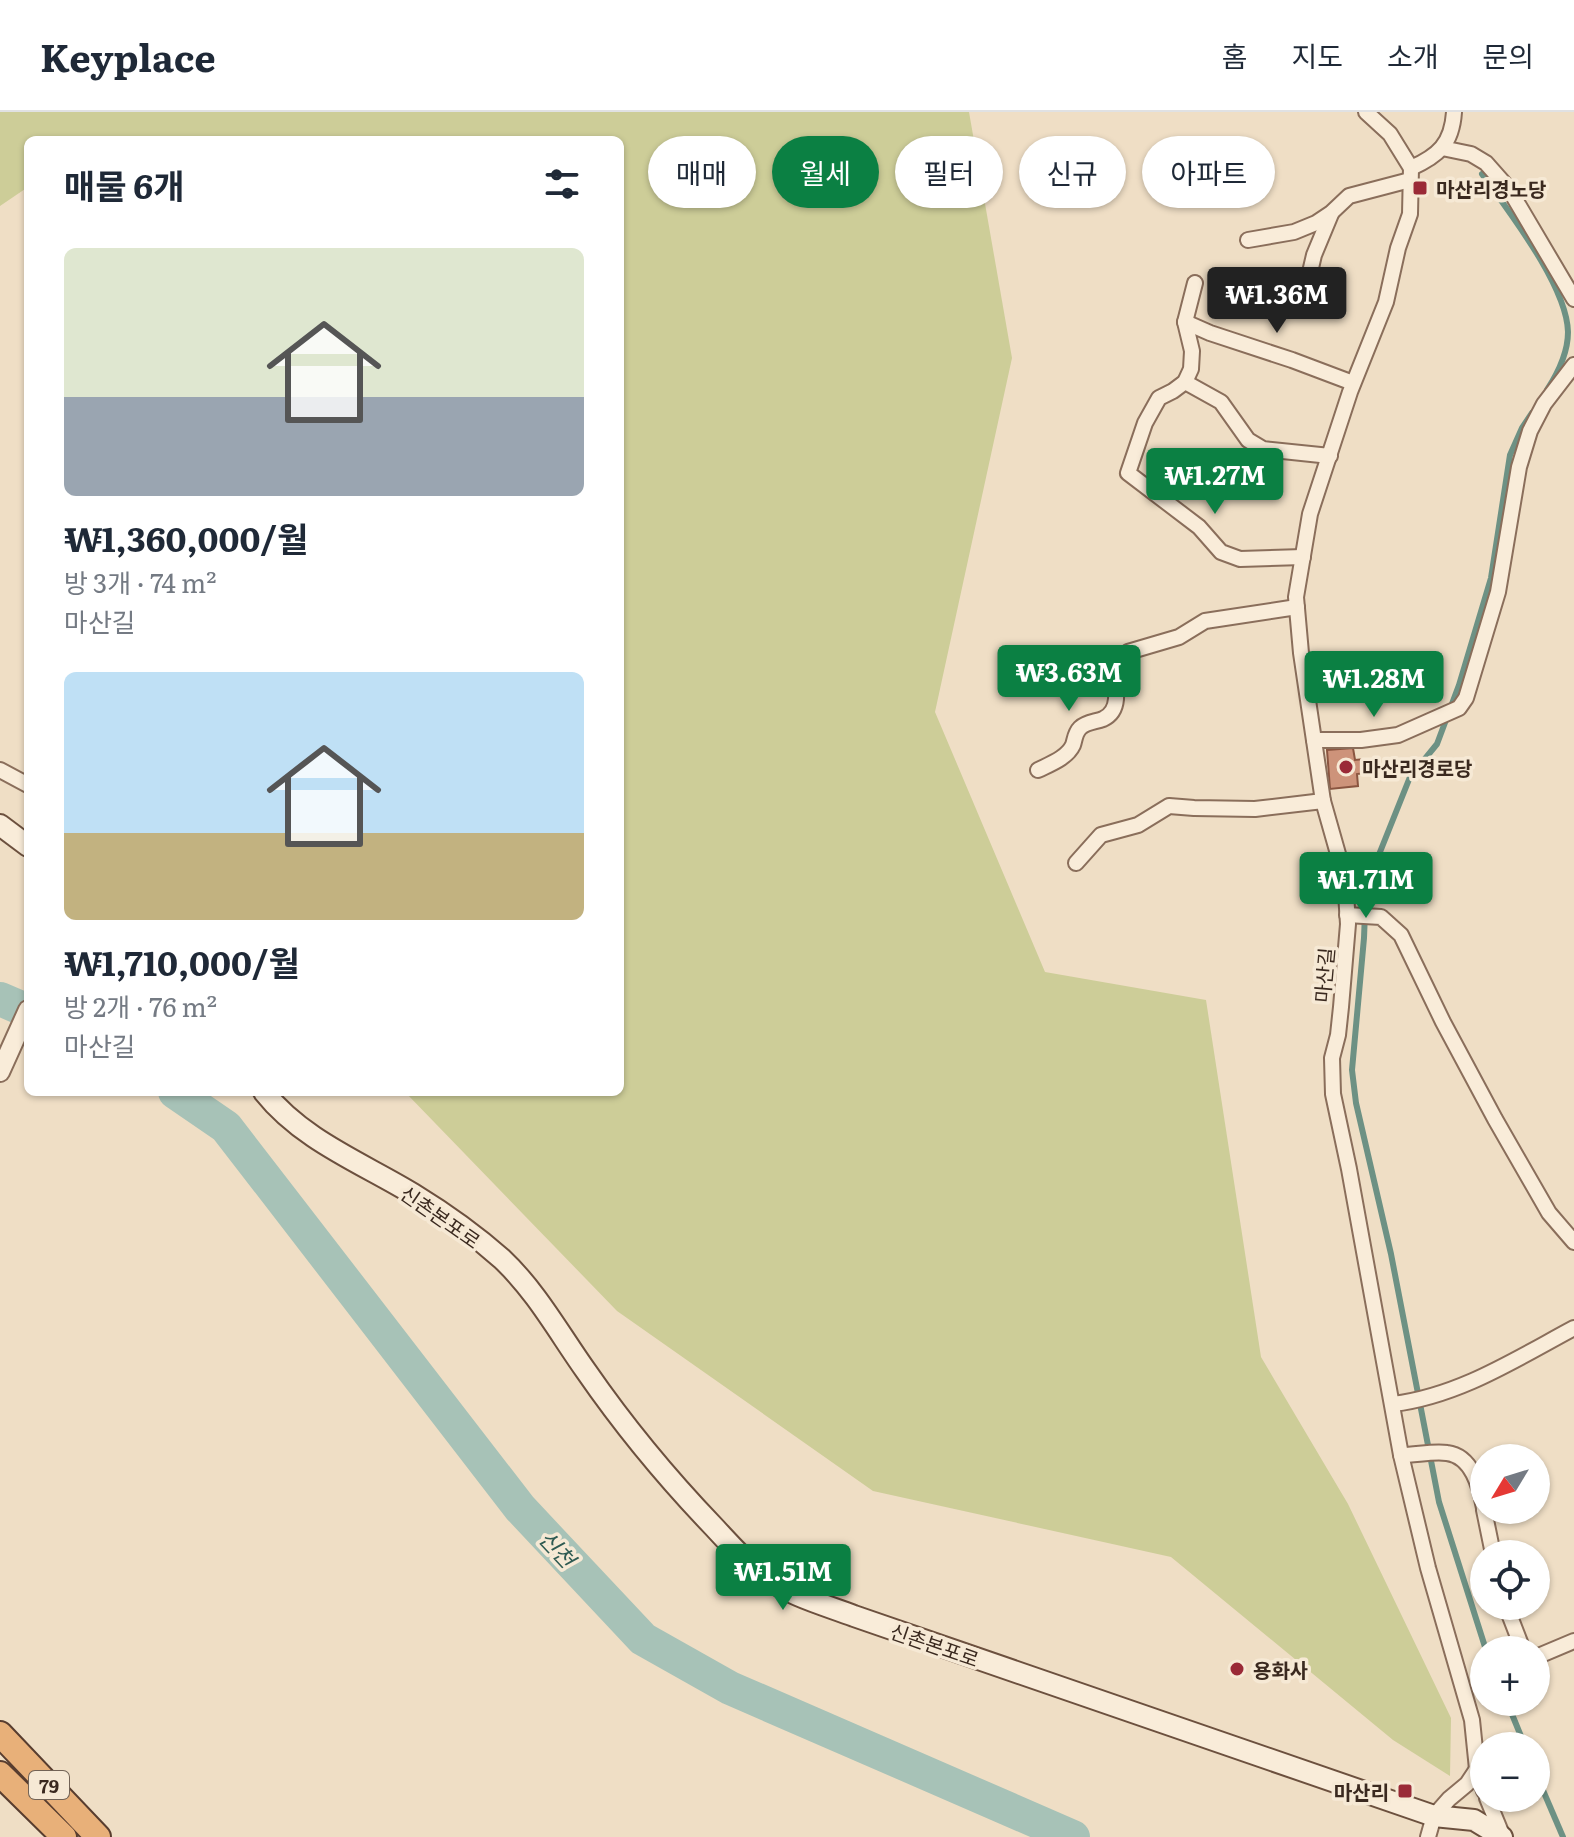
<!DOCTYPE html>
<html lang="ko">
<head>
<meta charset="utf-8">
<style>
  :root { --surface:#fff; --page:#f6f6f7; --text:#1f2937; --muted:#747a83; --line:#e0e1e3; --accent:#0b8043 }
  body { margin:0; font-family:Literata,"Noto Sans KR",serif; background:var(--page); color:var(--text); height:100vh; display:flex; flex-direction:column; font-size:30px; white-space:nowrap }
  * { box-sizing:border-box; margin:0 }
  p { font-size:26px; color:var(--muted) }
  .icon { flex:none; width:44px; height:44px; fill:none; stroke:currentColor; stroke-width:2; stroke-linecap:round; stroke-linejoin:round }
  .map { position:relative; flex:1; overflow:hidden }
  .sheet { position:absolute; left:24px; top:24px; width:600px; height:960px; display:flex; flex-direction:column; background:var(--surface); border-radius:12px; box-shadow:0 2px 6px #0004 }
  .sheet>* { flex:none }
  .top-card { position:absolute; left:648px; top:24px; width:760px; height:72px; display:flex; gap:16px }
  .needle { width:52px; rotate:232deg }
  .tools { position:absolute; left:1470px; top:1332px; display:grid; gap:16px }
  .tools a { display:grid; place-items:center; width:80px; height:80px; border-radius:50%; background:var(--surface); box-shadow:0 2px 6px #0004; font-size:40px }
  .price { position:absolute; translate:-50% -68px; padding:0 18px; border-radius:8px; background:var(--accent); color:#fff; font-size:26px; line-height:52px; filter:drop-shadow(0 2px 4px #0008) }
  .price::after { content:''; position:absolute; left:50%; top:48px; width:24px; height:18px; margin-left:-12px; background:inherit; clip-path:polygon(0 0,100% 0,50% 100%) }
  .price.selected { background:#222; color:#fff }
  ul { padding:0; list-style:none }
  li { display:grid; align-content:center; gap:16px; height:424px; padding:0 40px }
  li span { display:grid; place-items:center; height:248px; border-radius:12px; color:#555 }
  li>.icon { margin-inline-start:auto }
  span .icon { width:144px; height:144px; fill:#fffc; stroke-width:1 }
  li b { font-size:34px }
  h2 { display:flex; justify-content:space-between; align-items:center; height:96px; padding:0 40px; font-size:34px }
  .tag { padding:0 28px; border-radius:36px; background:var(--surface); box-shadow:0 2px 6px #0004; font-size:28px; line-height:72px }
  .tag.selected { background:var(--accent); color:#fff }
  header { display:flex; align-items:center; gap:48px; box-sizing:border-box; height:112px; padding:0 40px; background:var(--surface); border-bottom:2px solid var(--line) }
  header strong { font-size:38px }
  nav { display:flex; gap:44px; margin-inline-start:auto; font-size:28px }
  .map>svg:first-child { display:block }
  .green { fill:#cdcd98 }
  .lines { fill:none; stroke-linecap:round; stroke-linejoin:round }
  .stream { stroke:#6d9184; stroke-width:6 }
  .river { stroke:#a7c2b7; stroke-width:34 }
  .building { fill:#cd937a; stroke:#8a5540; stroke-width:2 }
  .minor-casing { stroke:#8a6e5b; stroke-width:18 }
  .tertiary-casing { stroke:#8a6e5b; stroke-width:22 }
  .secondary-casing { stroke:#6c503e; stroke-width:24 }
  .trunk-casing { stroke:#583d2f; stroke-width:28 }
  .minor { stroke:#f9ecd9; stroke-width:14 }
  .tertiary { stroke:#f9ecd9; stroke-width:18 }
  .secondary { stroke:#f9ecd9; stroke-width:20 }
  .trunk { stroke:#e8b079; stroke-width:24 }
  .poi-dot { fill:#9a2a37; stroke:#f6e9d5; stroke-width:3 }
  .labels { text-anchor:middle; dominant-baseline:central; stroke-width:7; stroke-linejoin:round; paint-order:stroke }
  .shield { fill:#f6e9d5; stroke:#726356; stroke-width:2 }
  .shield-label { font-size:18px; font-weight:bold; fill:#3a291f }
  .poi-label { font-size:20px; font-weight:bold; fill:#3a291f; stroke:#f6e9d5; text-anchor:start }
  .street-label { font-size:20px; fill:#3a291f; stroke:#f6e9d5 }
  .water-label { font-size:22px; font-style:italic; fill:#2e5a52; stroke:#f6e9d5 }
</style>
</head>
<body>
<header>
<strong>Keyplace</strong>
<nav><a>홈</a><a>지도</a><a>소개</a><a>문의</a></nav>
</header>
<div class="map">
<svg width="1574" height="1725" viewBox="0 0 1574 1725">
  <rect width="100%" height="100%" fill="#efdec5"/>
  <!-- green -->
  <polygon class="green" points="0,0 969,0 1012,246 935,600 1045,860 1206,888 1261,1245 1348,1392 1451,1606 1450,1664 1393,1628 1171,1445 873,1379 617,1199 405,980 620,980 620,28 28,28 28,75 0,94"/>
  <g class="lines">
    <!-- stream -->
    <g class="stream">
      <path d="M1482 62C1509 100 1567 174 1568 220 1568 241 1558 261 1547 278"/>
      <polyline points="1486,1538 1439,1390 1391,1142 1356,991 1352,958 1364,826 1366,775 1410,665 1437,632 1459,573 1491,466 1510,343 1522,316 1532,301"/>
      <polyline points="1507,1590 1525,1634"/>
      <polyline points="1536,1662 1563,1725"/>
    </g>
    <!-- river -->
    <g class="river">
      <polyline points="0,887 28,899"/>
      <polyline points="175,980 226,1015 520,1396 643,1527 730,1576 1073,1725"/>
    </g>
  </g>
  <!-- building -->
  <polygon class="building" points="1353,636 1355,648 1364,647 1365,661 1357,662 1358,674 1330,677 1327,638"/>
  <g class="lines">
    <defs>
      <g id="minor">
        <polyline points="1366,0 1390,22 1411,56 1410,102 1398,136 1386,190 1350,280 1310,402 1296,485 1301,541 1323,689 1342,756 1346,781 1348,812 1341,895 1338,923 1332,946 1333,982 1349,1057 1401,1343 1428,1456 1472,1608 1477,1657"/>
        <polyline points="1442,36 1471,42 1486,51 1509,77 1574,187"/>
        <path d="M1411 56C1438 44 1452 32 1454 0"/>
        <polyline points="1248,128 1294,120 1316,111 1331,101 1349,84 1410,68"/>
        <polyline points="1195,171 1185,210 1192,239 1191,257 1185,270 1173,279 1159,286 1145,311 1128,361 1199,415 1221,440 1240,447 1303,445"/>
        <polyline points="1304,186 1314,143 1331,102"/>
        <polyline points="1185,210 1210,221 1292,248 1353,271"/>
        <polyline points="1185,270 1221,290 1248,328 1263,337 1330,344"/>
        <polyline points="1023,559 1086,563 1112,556 1128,540 1179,525 1205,509 1297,495"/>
        <polyline points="1314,628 1361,628 1398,623 1459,596 1466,586 1498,480 1519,355 1530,319 1544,292 1574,253"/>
        <polyline points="0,658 28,673"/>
        <path d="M1038 658C1050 652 1067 646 1073 633 1075 627 1075 621 1080 616 1086 610 1095 610 1103 607 1123 598 1115 572 1112 556"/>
        <polyline points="1076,751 1101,723 1138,713 1169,694 1194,696 1255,697 1323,689"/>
        <polyline points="1347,803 1381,805 1401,823 1443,910 1495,1007 1549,1101 1574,1130"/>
        <path d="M1393 1292C1459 1284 1516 1247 1574 1216"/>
        <path d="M1401 1343C1416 1343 1433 1339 1447 1341 1472 1344 1480 1375 1484 1396"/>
        <polyline points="1484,1398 1493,1442"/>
        <polyline points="1506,1494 1523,1538"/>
        <polyline points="1536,1545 1574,1529"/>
        <polyline points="1487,1686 1503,1725"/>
        <polyline points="1428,1725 1434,1704 1449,1687 1467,1672 1477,1657 1484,1679"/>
      </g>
      <polyline id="tertiary" points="0,960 28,898"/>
      <g id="secondary">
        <polyline points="0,713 28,734"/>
        <path d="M264 980C302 1028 362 1051 413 1082 444 1101 475 1123 502 1147 536 1179 559 1221 586 1259 624 1314 667 1366 713 1414 729 1431 746 1451 765 1465 791 1484 825 1493 854 1504L1434 1704 1474 1708 1502 1725"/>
      </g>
      <g id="trunk">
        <polyline points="0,1622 98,1725"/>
        <polyline points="0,1662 64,1725"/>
      </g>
    </defs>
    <!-- minor casing -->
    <use href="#minor" class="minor-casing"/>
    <!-- tertiary casing -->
    <use href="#tertiary" class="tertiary-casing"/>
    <!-- secondary casing -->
    <use href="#secondary" class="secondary-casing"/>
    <!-- trunk casing -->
    <use href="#trunk" class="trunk-casing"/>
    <!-- minor -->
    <use href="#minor" class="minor"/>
    <!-- tertiary -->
    <use href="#tertiary" class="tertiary"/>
    <!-- secondary -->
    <use href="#secondary" class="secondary"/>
    <!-- trunk -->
    <use href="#trunk" class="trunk"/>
  </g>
  <!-- markers -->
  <g class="poi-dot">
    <rect x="1412" y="68" width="16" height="16" rx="4"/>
    <circle cx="1346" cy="655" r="8"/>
    <circle cx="1237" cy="1557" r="8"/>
    <rect x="1397" y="1671" width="16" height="16" rx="4"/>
  </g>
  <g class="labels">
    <!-- shield labels -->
    <rect class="shield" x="29" y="1659" width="40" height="28" rx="6"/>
    <g class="shield-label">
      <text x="49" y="1673">79</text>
    </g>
    <!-- poi labels -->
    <g class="poi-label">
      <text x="1436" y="76">마산리경노당</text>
      <text x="1362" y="655">마산리경로당</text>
      <text x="1253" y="1557">용화사</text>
      <text x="1389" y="1679" text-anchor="end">마산리</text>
    </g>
    <!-- street labels -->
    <g class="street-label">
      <text transform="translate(1323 863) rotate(-85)">마산길</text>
      <text transform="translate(441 1104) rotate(35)">신촌본포로</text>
      <text transform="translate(935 1532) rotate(19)">신촌본포로</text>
    </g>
    <!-- water labels -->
    <g class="water-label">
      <text transform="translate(558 1436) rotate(47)">신천</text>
    </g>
  </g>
</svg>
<div class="tools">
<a><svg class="needle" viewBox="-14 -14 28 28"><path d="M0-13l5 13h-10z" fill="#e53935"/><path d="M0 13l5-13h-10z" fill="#747a83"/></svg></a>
<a><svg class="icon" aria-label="locate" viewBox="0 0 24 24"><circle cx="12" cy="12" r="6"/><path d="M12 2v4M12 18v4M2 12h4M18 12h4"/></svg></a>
<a>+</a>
<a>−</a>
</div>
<b class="price selected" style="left:1277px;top:223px">₩1.36M</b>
<b class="price" style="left:1215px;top:404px">₩1.27M</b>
<b class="price" style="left:1069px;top:601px">₩3.63M</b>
<b class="price" style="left:1374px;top:607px">₩1.28M</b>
<b class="price" style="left:1366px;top:808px">₩1.71M</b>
<b class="price" style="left:783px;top:1500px">₩1.51M</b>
<div class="top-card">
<a class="tag">매매</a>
<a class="tag selected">월세</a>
<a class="tag">필터</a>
<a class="tag">신규</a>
<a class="tag">아파트</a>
</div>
<section class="sheet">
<h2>매물 6개<svg class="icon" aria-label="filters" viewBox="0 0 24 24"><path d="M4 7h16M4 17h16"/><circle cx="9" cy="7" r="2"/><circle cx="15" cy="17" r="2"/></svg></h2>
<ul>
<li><span style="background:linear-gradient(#dfe7d0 60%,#9aa5b1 0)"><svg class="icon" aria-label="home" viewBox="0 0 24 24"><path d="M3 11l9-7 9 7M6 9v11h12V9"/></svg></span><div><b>₩1,360,000/월</b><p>방 3개 · 74 m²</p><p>마산길</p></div></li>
<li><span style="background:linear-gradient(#bfe0f5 65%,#c2b280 0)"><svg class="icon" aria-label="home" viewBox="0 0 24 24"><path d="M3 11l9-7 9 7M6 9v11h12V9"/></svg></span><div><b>₩1,710,000/월</b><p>방 2개 · 76 m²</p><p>마산길</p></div></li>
</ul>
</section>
</div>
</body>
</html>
